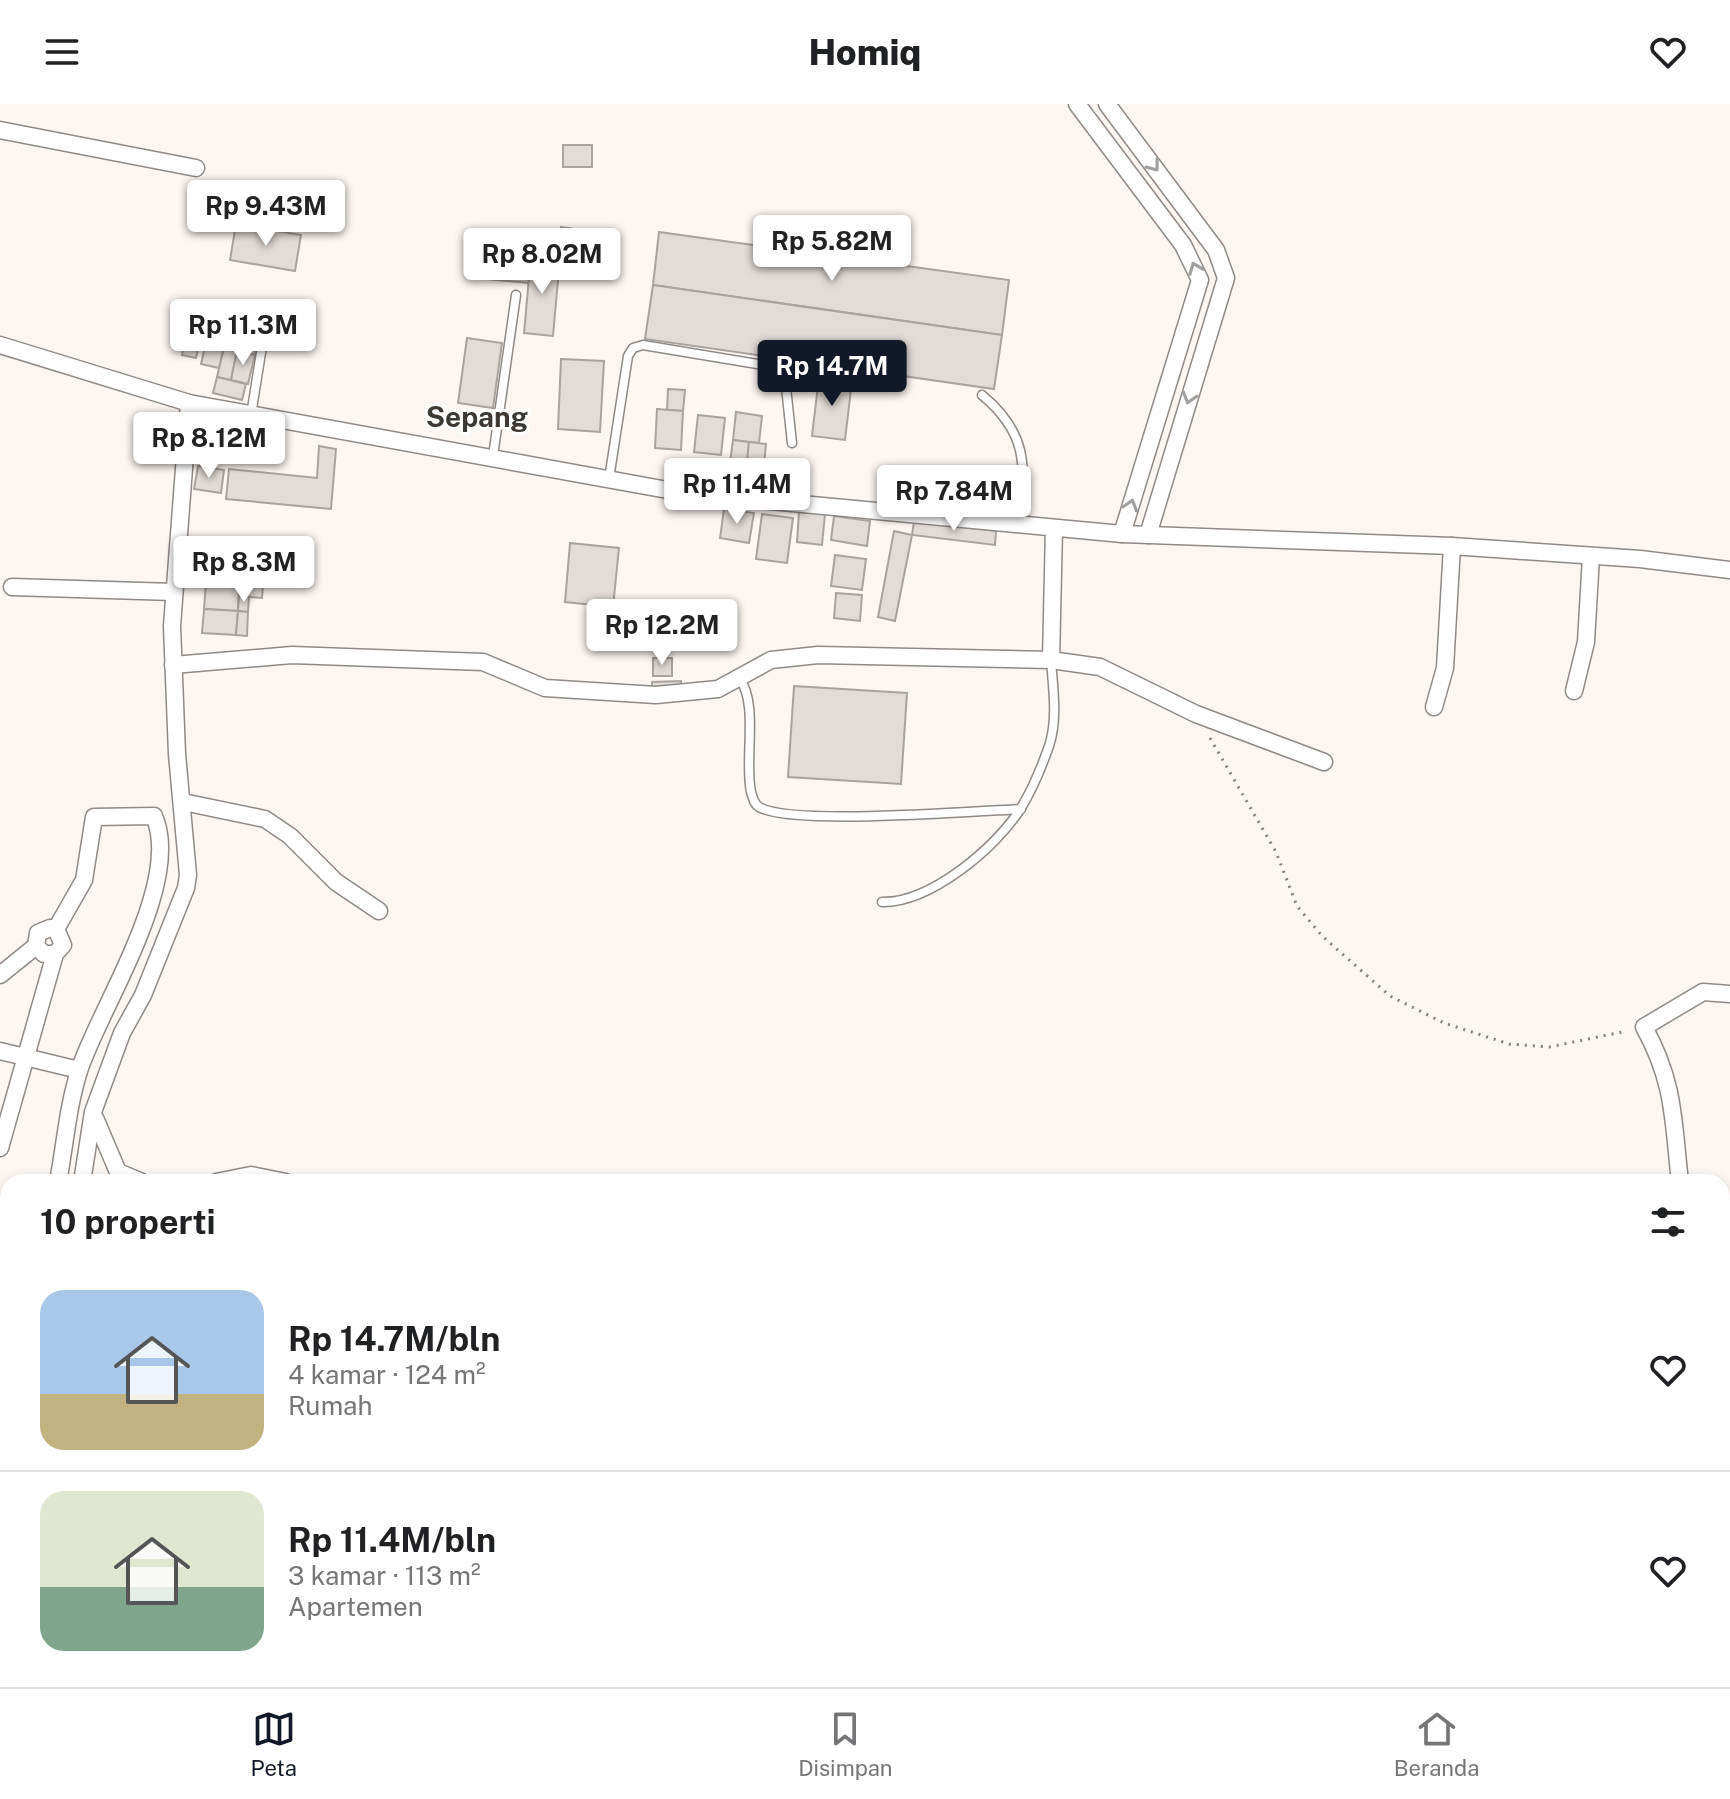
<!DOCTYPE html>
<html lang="id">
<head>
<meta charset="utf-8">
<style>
  :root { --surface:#fff; --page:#f2f2f2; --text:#202124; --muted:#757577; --line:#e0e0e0; --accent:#111827 }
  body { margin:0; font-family:"Public Sans",sans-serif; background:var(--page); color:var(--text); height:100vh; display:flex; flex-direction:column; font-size:30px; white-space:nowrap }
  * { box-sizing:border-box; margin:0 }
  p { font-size:26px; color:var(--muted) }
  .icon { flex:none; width:44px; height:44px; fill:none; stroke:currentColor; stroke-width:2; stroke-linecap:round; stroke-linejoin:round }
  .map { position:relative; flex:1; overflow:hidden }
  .side { position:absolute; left:0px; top:1070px; width:1730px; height:514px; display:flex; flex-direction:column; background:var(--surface); border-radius:24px 24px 0 0; box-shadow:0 4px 12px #0003 }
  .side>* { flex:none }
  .price { position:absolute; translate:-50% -68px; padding:0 18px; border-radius:8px; background:#fff; color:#222; font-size:26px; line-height:52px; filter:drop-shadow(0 2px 4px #0008) }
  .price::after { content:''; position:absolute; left:50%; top:48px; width:24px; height:18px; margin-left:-12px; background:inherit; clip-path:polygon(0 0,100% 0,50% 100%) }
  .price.selected { background:var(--accent); color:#fff }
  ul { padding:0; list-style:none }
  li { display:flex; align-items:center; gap:24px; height:200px; padding:0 40px }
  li+li { border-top:2px solid var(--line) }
  li span { display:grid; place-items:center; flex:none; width:224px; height:160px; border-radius:24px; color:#555 }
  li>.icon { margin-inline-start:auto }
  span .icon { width:96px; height:96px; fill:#fffc; stroke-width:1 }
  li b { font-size:34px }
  h2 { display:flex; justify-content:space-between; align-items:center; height:96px; padding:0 40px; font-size:34px }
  header { display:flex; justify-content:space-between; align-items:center; height:104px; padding:0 40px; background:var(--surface); font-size:36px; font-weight:800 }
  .dock { display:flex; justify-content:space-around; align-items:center; height:112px; border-top:2px solid var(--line); background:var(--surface); font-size:22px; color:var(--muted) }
  .dock a { display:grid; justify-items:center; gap:4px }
  .dock .selected { color:var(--accent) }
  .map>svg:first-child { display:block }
  .building { fill:#e2dbd7; stroke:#a9a29f; stroke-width:2 }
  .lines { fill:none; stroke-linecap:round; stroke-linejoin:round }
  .lane-casing { stroke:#908986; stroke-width:11 }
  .street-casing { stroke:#908986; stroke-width:19 }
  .path { stroke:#857f7d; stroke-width:3; stroke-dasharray:2 6; stroke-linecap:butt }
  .lane { stroke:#fff; stroke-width:8 }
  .street { stroke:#fff; stroke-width:16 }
  .oneway { stroke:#a1a09f }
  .labels { text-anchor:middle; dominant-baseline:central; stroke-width:6; stroke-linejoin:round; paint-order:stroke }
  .quarter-label { font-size:28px; font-weight:bold; fill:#3e3835; stroke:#fff }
</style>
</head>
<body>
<header><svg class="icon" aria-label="menu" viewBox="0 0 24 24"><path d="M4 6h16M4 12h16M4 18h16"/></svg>Homiq<svg class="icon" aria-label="heart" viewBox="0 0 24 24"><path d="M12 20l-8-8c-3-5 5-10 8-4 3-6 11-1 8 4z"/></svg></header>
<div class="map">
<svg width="1730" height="1583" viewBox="0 0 1730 1583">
  <rect width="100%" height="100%" fill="#fef6f3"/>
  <!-- building -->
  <g class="building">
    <rect x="563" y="41" width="29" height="22"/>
    <polygon points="236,120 301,131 295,167 230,156"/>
    <polygon points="561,123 602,129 599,150 558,144"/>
    <polygon points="659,128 1009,176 1002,231 653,181"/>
    <polygon points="468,145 531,151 529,179 466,173"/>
    <polygon points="531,151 560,154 553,232 524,229"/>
    <polygon points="653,181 1002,231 994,285 645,235"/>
    <polygon points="234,200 265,207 255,251 224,244"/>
    <polygon points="192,207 230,215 224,242 186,233"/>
    <polygon points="186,233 200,236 196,254 182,251"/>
    <polygon points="467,234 502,239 493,304 458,299"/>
    <polygon points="206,238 224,242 219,264 201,260"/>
    <polygon points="224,244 237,247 231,276 217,273"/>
    <polygon points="237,247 255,251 248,280 231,276"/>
    <polygon points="561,255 604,257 600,328 558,325"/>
    <polygon points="217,273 246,280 242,296 213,289"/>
    <polygon points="819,273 852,277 845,336 812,332"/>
    <polygon points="668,285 685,286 683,307 667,306"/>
    <polygon points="657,305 683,307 681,346 655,344"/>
    <polygon points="736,308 762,312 759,339 733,336"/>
    <polygon points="698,311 725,314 721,351 694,348"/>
    <polygon points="201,320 227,324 223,351 198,347"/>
    <polygon points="733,336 749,338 746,368 729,366"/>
    <polygon points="749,338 766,340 763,371 746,368"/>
    <polygon points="319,342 336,345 331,405 226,395 229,365 317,374"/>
    <polygon points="198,362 224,366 221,389 194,385"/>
    <polygon points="724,405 754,409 749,439 720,434"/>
    <polygon points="799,407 825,410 822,441 797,438"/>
    <polygon points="762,410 793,414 787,459 756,455"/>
    <polygon points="834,412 870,417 867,442 831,436"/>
    <polygon points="914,417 996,427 995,441 912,431"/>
    <polygon points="894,427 912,431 895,517 878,513"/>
    <polygon points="200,433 233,433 233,462 200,463"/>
    <polygon points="570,439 619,444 613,503 565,498"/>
    <polygon points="247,442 266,443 265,468 245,467"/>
    <polygon points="835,451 866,455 862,486 831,482"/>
    <polygon points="233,462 234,467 200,468 200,463"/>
    <polygon points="206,478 239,480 238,507 204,505"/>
    <polygon points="239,480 263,482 262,494 239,492"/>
    <polygon points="836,489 862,491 860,517 834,514"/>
    <polygon points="239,492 249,493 248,508 238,507"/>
    <polygon points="204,505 238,507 236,531 202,529"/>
    <polygon points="238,507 248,508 247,532 236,531"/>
    <rect x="653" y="554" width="19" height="18"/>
    <polygon points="681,577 681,583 652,584 652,578"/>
    <polygon points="794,582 907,589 901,680 788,673"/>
    <polygon points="945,1576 945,1583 917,1583 917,1577"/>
    <rect x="953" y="1576" width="20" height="7"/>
    <rect x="973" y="1576" width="31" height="7"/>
    <polygon points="1080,1576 1108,1576 1105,1583 1077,1583"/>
    <rect x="1238" y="1576" width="21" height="7"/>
    <rect x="1259" y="1576" width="23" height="7"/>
  </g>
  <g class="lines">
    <defs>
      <g id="lane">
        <path d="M982 291C1029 330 1025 362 1020 420"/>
        <polyline points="251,311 264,230"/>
        <polyline points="493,352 516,191"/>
        <polyline points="609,375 628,252 633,244 643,241 775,263 785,274 792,339"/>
        <path d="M739 574C759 599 744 656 751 688 753 694 754 700 759 703 791 722 974 707 1021 705"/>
        <path d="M882 798C930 799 996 744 1021 704 1032 686 1042 662 1049 642 1058 615 1053 584 1051 556"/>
        <polyline points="0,1181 8,1182"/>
      </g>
      <g id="street">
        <polyline points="1077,0 1183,141 1200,176 1122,430"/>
        <polyline points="1107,0 1216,146 1226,174 1148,431"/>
        <polyline points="0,26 196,64"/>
        <polyline points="0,241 189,299 684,389 1122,430 1452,442 1640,455 1730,466"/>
        <polyline points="12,483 173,488"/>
        <polyline points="1051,556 1054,424"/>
        <polyline points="173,561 292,551 483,558 545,584 656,591 718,585 771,556 818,551 1051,556 1100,563 1196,610 1324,658"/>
        <polyline points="1574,587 1586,538 1591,452"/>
        <polyline points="1434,603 1445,564 1452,442"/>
        <polyline points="183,698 265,715 290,732 336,778 379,807"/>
        <path d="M56 825 84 776 94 713 154 712C183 778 102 900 80 964 68 1000 65 1041 58 1078"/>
        <polyline points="0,871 36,842"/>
        <polyline points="0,947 79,966"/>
        <polyline points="95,1014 118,1068 142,1078"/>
        <polyline points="0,1044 55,850 63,841 56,825 50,824 38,829 36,842 44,850 55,850"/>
        <polyline points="82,1078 93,1008 122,929 143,891 186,784 188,771 177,650 172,522 189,299"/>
        <polyline points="216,1078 251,1071 286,1078"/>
        <path d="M1680 1078C1673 1017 1675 979 1644 923L1703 888 1730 890"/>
        <polyline points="0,1107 8,1110"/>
        <polyline points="1722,1266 1730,1266"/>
        <polyline points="1722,1333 1730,1332"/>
        <polyline points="1722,1407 1730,1408"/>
        <polyline points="12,1576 12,1583"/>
        <polyline points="1060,1576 1067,1583"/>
        <polyline points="841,1583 843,1576"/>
      </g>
    </defs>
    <!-- lane casing -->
    <use href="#lane" class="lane-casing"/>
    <!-- street casing -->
    <use href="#street" class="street-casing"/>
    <!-- path -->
    <g class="path">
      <polyline points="1210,634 1276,748 1297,802 1322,832 1390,892 1444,919 1509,940 1549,943 1627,927"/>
      <polyline points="0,1367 8,1373"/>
    </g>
    <!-- lane -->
    <use href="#lane" class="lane"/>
    <!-- street -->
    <use href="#street" class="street"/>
  </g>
  <!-- one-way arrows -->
  <defs><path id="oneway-chevron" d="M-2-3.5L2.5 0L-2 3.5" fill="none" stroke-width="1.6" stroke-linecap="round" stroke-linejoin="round" transform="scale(2)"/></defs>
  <g class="oneway">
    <use href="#oneway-chevron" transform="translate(1154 62) rotate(53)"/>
    <use href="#oneway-chevron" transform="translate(1195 164) rotate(-111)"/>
    <use href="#oneway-chevron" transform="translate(1189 294) rotate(107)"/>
    <use href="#oneway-chevron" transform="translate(1131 401) rotate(-73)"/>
  </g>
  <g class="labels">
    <!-- quarter labels -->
    <g class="quarter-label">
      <text x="477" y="312">Sepang</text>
    </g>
  </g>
</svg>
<b class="price" style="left:266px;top:144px">Rp 9.43M</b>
<b class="price" style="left:832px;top:179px">Rp 5.82M</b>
<b class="price" style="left:542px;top:192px">Rp 8.02M</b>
<b class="price" style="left:243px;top:263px">Rp 11.3M</b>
<b class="price selected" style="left:832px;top:304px">Rp 14.7M</b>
<b class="price" style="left:209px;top:376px">Rp 8.12M</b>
<b class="price" style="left:737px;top:422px">Rp 11.4M</b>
<b class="price" style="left:954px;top:429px">Rp 7.84M</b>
<b class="price" style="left:244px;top:500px">Rp 8.3M</b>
<b class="price" style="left:662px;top:563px">Rp 12.2M</b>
<section class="side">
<h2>10 properti<svg class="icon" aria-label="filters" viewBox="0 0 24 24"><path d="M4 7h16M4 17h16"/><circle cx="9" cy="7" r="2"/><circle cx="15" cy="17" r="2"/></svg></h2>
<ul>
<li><span style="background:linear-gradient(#a9c7e8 65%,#c2b280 0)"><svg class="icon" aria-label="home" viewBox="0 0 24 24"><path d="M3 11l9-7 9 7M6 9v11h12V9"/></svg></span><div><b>Rp 14.7M/bln</b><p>4 kamar · 124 m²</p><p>Rumah</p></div><svg class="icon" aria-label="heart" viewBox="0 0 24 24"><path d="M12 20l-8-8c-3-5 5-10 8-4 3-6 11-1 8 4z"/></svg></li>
<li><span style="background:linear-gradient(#dfe7d0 60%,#7fa58c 0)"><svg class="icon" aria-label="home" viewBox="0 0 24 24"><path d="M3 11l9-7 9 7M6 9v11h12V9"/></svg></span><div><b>Rp 11.4M/bln</b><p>3 kamar · 113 m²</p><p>Apartemen</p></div><svg class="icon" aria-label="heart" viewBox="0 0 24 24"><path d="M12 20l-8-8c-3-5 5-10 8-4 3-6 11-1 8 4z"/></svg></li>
</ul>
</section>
</div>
<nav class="dock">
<a class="selected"><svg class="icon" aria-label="map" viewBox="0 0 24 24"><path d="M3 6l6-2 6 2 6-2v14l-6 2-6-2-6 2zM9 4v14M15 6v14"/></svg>Peta</a>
<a><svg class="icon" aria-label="saved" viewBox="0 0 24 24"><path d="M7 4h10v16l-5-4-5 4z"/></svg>Disimpan</a>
<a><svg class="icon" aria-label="home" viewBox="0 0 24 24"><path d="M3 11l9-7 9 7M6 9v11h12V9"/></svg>Beranda</a>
</nav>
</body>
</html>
